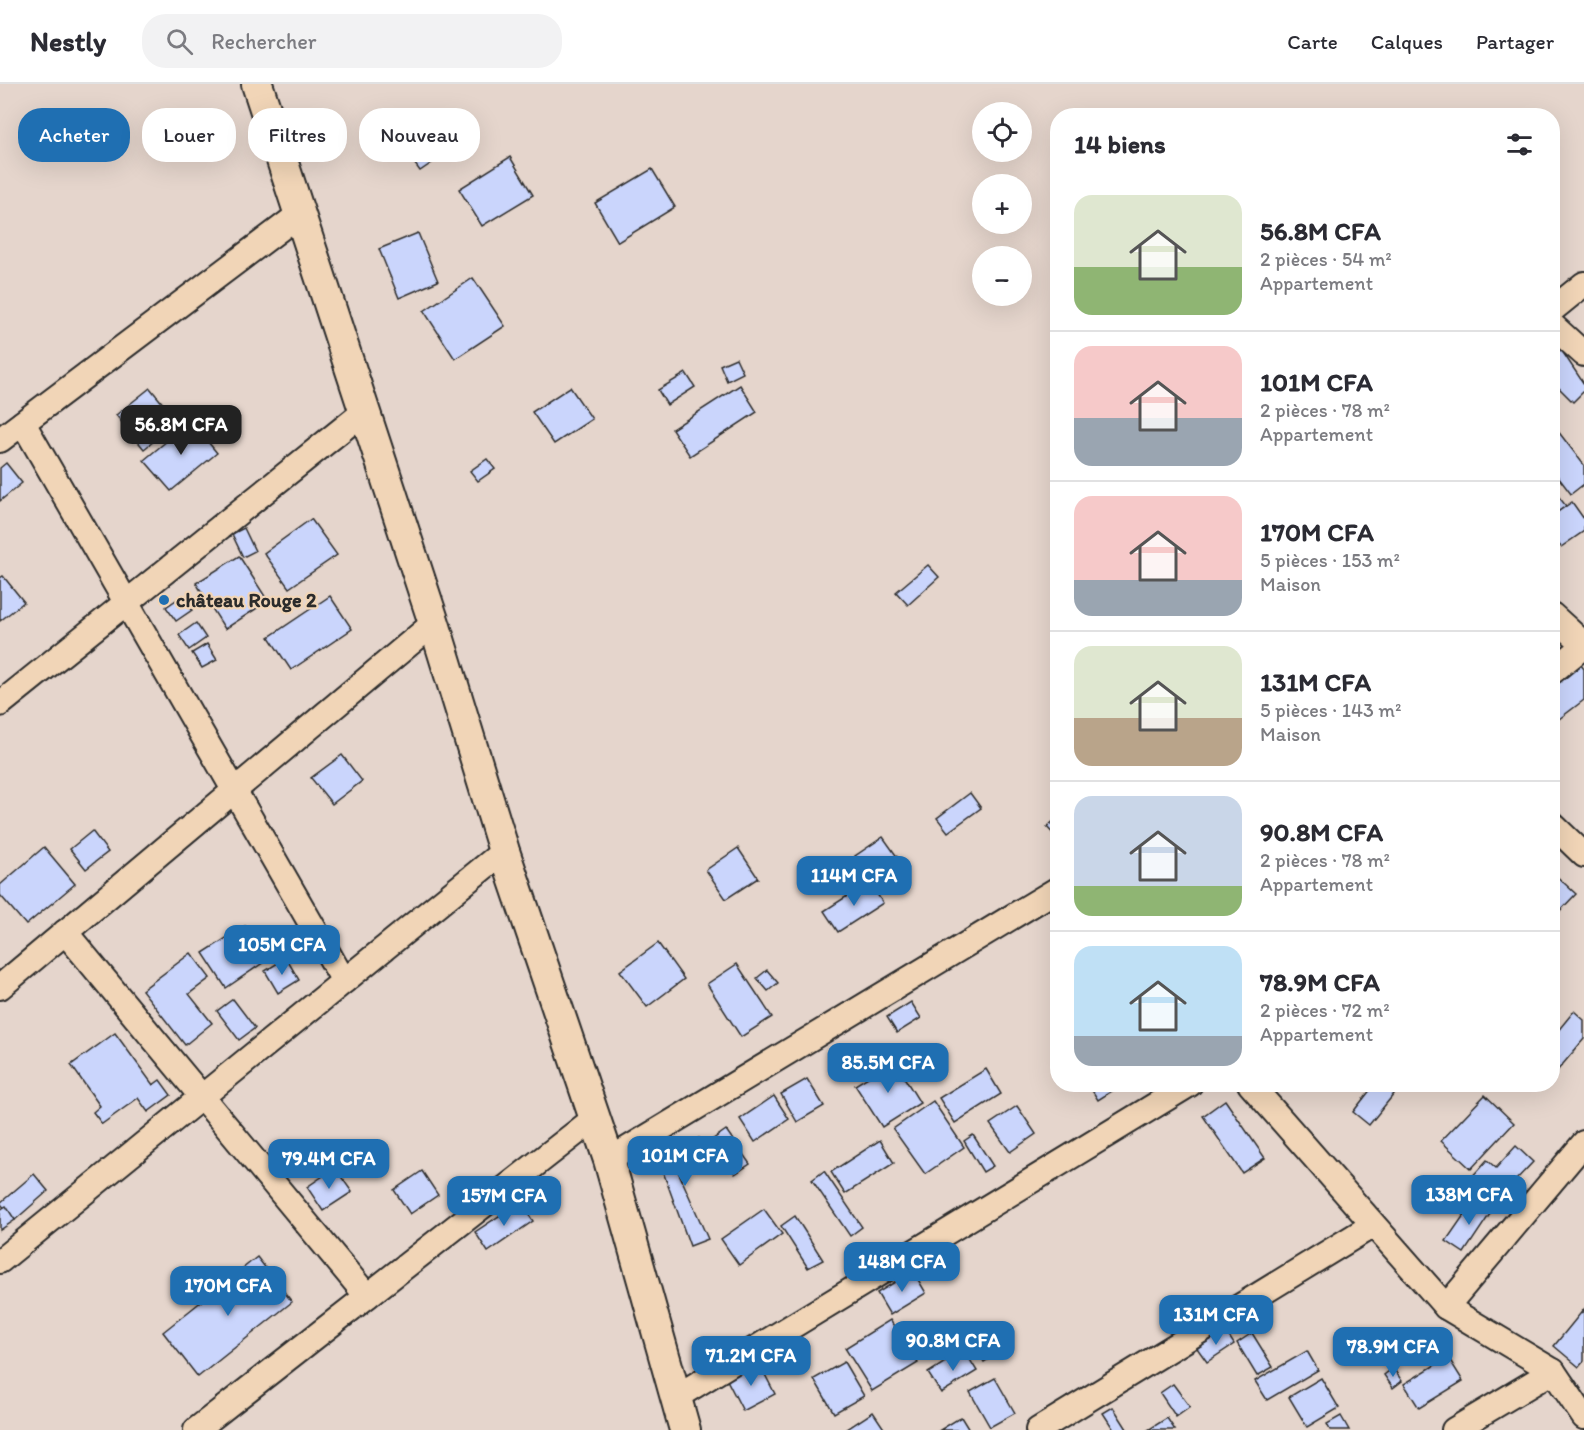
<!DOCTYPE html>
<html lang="fr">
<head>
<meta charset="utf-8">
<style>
  :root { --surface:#fff; --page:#f2f2f3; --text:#2b2b33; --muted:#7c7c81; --line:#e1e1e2; --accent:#1f6fb2 }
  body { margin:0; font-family:Itim,sans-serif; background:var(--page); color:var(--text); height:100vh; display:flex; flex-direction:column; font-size:22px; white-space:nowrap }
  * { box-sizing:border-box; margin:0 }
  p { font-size:20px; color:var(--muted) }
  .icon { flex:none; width:33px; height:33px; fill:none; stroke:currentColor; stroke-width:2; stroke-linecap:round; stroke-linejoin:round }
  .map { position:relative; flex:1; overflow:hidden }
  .side { position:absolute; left:1050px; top:24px; width:510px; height:984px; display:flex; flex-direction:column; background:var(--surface); border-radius:24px; box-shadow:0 6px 24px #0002 }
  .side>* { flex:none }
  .top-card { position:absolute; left:18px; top:24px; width:570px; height:54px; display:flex; gap:12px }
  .tools { position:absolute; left:972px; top:18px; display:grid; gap:12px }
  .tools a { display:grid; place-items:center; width:60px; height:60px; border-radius:50%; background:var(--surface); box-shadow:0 6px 24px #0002; font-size:30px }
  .price { position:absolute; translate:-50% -51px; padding:0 14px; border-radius:12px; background:var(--accent); color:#fff; font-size:20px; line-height:39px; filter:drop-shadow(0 2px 3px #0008) }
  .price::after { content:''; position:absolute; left:50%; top:36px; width:18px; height:14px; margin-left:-9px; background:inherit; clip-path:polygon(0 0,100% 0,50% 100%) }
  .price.active { background:#222; color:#fff }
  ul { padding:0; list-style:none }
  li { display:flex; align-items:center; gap:18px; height:150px; padding:0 24px }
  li+li { border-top:2px solid var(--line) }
  li span { display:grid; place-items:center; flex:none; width:168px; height:120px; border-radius:18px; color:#555 }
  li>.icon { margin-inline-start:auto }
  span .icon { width:72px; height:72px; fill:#fffc; stroke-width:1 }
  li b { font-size:26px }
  h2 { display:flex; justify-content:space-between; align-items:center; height:72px; padding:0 24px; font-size:26px }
  .tag { padding:0 21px; border-radius:24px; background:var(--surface); box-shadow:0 6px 24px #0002; font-size:21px; line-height:54px }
  .tag.active { background:var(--accent); color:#fff }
  header { display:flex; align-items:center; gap:36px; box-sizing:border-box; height:84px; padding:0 30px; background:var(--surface); border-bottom:2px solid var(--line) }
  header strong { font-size:28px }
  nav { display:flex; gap:33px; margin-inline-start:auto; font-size:21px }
  .search { width:420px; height:54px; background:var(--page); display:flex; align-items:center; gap:15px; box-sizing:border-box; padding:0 21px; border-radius:24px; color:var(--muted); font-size:22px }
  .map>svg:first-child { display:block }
  .building { fill:#cad5fc; stroke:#2b2b2b; stroke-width:1.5 }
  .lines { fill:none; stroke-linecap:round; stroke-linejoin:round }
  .minor-casing { stroke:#2b2b2b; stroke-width:28 }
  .tertiary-casing { stroke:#2b2b2b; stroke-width:34 }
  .minor { stroke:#f1d5b7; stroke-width:24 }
  .tertiary { stroke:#f1d5b7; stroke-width:30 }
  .poi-dot { fill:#1f6fb2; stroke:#f1d5b7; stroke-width:2 }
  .labels { text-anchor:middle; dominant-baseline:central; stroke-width:4.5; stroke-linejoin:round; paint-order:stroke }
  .poi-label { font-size:20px; font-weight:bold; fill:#2b2b2b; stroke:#f1d5b7; text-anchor:start }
</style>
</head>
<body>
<header>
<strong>Nestly</strong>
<div class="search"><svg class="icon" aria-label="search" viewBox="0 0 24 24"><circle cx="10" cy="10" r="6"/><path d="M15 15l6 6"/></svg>Rechercher</div>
<nav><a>Carte</a><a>Calques</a><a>Partager</a></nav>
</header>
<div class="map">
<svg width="1584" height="1346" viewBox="0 0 1584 1346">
  <rect width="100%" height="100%" fill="#e5d5cc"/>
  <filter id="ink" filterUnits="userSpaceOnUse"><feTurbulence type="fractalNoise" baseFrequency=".0167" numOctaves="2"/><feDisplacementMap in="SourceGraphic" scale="12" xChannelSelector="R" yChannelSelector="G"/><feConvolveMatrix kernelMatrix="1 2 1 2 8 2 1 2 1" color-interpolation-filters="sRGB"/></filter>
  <g filter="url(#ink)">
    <!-- building -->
    <g class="building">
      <polygon points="420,54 436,76 420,87 404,65"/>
      <polygon points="510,73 533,111 482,142 459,105"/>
      <polygon points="652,85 675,123 618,158 595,119"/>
      <polygon points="418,149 438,197 399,214 379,165"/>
      <polygon points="473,194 505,242 455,275 424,227"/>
      <polygon points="1552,252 1584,300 1584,307 1573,318 1559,304 1552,309"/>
      <polygon points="736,274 743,289 727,297 720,281"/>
      <polygon points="686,289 695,303 667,321 658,306"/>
      <polygon points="740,301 757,328 690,372 672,345"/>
      <polygon points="570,303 592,335 554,360 532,328"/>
      <polygon points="150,304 178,338 144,365 116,331"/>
      <polygon points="191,337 217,369 171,407 144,376"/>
      <polygon points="1554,342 1584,381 1584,400 1571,410 1552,385 1552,343"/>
      <polygon points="487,375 495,385 478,397 470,387"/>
      <polygon points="6,379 22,399 0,417 0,384"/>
      <polygon points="1552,404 1566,422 1552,432"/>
      <polygon points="1572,418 1584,435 1584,447 1561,463 1552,451 1552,432"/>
      <polygon points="311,435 337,471 289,504 264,469"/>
      <polygon points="244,444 255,467 243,473 232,450"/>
      <polygon points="239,472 268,517 225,545 196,499"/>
      <polygon points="928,481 939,493 908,521 896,508"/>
      <polygon points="3,492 24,518 0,537 0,494"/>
      <polygon points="182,512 192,526 176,537 166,523"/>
      <polygon points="330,512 352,545 291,586 269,553"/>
      <polygon points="196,539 206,554 189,566 179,551"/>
      <polygon points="207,560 217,576 202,584 192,569"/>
      <polygon points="1581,581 1584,585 1584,616 1559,635 1552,627 1552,603"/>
      <polygon points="342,671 362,697 332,720 311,694"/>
      <polygon points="970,709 981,724 948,748 937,734"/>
      <polygon points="1058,733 1058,755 1047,743"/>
      <polygon points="92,747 108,768 86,785 70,765"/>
      <polygon points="883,753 898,774 869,793 855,772"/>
      <polygon points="44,763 75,800 26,841 0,811 0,801"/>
      <polygon points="738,764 758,794 726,815 706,786"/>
      <polygon points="1552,788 1576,810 1552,835"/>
      <polygon points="869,798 883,819 838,848 824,827"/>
      <polygon points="245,842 267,876 226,904 203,869"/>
      <polygon points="658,859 684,895 647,923 620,887"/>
      <polygon points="191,869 210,894 189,910 212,939 185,961 142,906"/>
      <polygon points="286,874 299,896 278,909 265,887"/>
      <polygon points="737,880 772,933 741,953 707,900"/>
      <polygon points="767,886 778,899 768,907 757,894"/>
      <polygon points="233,915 255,944 239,956 217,927"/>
      <polygon points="911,918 921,934 897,949 887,933"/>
      <polygon points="1574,927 1584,936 1584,955 1552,993 1552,954"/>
      <polygon points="115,949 153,1001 160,996 171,1011 148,1028 138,1014 102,1040 93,1028 100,1022 71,981"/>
      <polygon points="894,977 920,1019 882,1043 855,1001"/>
      <polygon points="986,985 1001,1010 955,1039 939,1014"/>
      <polygon points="807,995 824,1022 797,1038 781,1010"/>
      <polygon points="1088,1000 1123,1000 1098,1016"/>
      <polygon points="1375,1000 1383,1000 1394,1010 1369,1041 1353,1028"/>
      <polygon points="1485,1011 1514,1039 1471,1085 1441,1057"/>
      <polygon points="774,1012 789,1035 755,1058 740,1035"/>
      <polygon points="1225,1016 1265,1074 1242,1089 1203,1032"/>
      <polygon points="933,1017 964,1063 925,1090 893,1045"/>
      <polygon points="1017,1022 1036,1050 1010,1068 990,1040"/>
      <polygon points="726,1046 750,1080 735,1090 712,1056"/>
      <polygon points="973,1051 993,1082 983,1088 964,1057"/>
      <polygon points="699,1054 708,1074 678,1087 708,1155 690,1162 658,1074"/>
      <polygon points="880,1056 894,1079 845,1110 831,1088"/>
      <polygon points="1516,1062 1533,1078 1495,1118 1470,1095 1487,1076 1496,1084"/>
      <polygon points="335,1084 352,1108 323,1127 307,1103"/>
      <polygon points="422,1087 438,1111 410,1130 394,1106"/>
      <polygon points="824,1087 862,1143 850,1152 812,1096"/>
      <polygon points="34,1090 48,1107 15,1136 0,1119"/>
      <polygon points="1475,1115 1492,1127 1464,1169 1446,1157"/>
      <polygon points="520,1118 533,1137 488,1168 475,1148"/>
      <polygon points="6,1122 15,1136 0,1146 0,1126"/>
      <polygon points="764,1125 782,1150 739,1181 721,1155"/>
      <polygon points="795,1132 823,1176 808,1184 781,1142"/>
      <polygon points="257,1173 292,1218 198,1293 163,1248"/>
      <polygon points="913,1187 926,1209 890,1231 877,1209"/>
      <polygon points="1584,1225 1584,1277 1579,1283 1554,1262"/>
      <polygon points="890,1236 918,1279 872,1307 845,1264"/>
      <polygon points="1225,1246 1234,1260 1207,1278 1197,1264"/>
      <polygon points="1252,1249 1273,1283 1257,1292 1237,1259"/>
      <polygon points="987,1253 997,1270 984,1278 974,1261"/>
      <polygon points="964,1266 977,1287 941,1309 928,1289"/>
      <polygon points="1307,1267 1318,1286 1267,1316 1255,1297"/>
      <polygon points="1448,1273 1463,1297 1419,1324 1404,1300"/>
      <polygon points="844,1278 864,1312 834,1329 814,1295"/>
      <polygon points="759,1279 775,1310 743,1327 727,1296"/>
      <polygon points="1393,1284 1402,1297 1393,1304 1384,1291"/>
      <polygon points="995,1294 1015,1329 990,1343 970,1308"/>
      <polygon points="1321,1294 1339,1324 1307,1343 1289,1313"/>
      <polygon points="1173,1300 1190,1323 1176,1333 1160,1309"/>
      <polygon points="1113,1323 1127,1345 1125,1346 1114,1346 1103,1329"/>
      <polygon points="873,1328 885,1346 848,1346 847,1345"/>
      <polygon points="1341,1332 1349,1346 1330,1346 1327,1340"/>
      <polygon points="961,1333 969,1346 940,1346"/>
      <polygon points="1167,1334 1175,1346 1148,1346"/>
    </g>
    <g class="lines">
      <defs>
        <g id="minor">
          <polyline points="1552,226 1584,200"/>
          <polyline points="1552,241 1584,270"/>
          <polyline points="23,339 344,897"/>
          <polyline points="0,356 301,129"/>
          <polyline points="1552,531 1584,560"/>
          <polyline points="1552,588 1584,562"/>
          <polyline points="0,620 365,327"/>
          <polyline points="1552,740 1584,771"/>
          <polyline points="65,848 367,1212"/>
          <polyline points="0,903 434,539"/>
          <polyline points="1250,1000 1446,1223 1553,1287 1584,1333"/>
          <polyline points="609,1076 1058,805"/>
          <polyline points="0,1177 504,767"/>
          <polyline points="1446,1223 1584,1059"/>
          <polyline points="676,1313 1190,1000"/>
          <polyline points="196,1346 595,1034"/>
          <polyline points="1038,1346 1373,1141"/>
          <polyline points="1454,1346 1553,1287"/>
        </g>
        <polyline id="tertiary" points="257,0 434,539 504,767 609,1076 685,1346"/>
      </defs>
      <!-- minor casing -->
      <use href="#minor" class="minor-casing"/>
      <!-- tertiary casing -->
      <use href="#tertiary" class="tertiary-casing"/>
      <!-- minor -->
      <use href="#minor" class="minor"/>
      <!-- tertiary -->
      <use href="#tertiary" class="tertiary"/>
    </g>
  </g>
  <!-- markers -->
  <circle class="poi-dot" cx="164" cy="516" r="6"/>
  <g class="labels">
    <!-- poi labels -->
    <g class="poi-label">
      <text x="176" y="516">château Rouge 2</text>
    </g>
  </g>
</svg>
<div class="tools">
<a><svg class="icon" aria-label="locate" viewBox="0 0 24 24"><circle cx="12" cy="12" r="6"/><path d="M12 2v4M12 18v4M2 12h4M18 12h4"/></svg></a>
<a>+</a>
<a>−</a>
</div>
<b class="price active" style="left:181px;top:372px">56.8M CFA</b>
<b class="price" style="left:854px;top:823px">114M CFA</b>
<b class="price" style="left:282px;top:892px">105M CFA</b>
<b class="price" style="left:888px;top:1010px">85.5M CFA</b>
<b class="price" style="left:685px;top:1103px">101M CFA</b>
<b class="price" style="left:329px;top:1106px">79.4M CFA</b>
<b class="price" style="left:1469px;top:1142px">138M CFA</b>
<b class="price" style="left:504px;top:1143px">157M CFA</b>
<b class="price" style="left:902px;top:1209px">148M CFA</b>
<b class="price" style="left:228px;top:1233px">170M CFA</b>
<b class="price" style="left:1216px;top:1262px">131M CFA</b>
<b class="price" style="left:953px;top:1288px">90.8M CFA</b>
<b class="price" style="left:1393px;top:1294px">78.9M CFA</b>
<b class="price" style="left:751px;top:1303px">71.2M CFA</b>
<div class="top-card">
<a class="tag active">Acheter</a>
<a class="tag">Louer</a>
<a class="tag">Filtres</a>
<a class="tag">Nouveau</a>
</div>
<section class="side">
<h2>14 biens<svg class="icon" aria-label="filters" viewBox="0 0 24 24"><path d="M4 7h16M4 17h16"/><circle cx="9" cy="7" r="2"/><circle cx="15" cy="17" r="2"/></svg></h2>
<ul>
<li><span style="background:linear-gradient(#dfe7d0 60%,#8fb573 0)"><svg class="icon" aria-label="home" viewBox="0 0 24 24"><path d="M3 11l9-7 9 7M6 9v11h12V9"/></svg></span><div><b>56.8M CFA</b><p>2 pièces · 54 m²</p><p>Appartement</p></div></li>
<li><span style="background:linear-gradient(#f6c9c9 60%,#9aa5b1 0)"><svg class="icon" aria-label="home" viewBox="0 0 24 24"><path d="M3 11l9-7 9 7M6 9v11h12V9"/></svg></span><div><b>101M CFA</b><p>2 pièces · 78 m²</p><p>Appartement</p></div></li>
<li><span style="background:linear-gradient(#f6c9c9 70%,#9aa5b1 0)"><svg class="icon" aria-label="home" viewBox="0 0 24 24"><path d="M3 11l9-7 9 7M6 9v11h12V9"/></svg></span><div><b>170M CFA</b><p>5 pièces · 153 m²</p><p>Maison</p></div></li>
<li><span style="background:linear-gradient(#dfe7d0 60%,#b9a48a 0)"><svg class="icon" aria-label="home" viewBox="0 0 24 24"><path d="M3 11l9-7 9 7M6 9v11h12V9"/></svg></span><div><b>131M CFA</b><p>5 pièces · 143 m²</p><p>Maison</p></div></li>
<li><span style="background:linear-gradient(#c9d6e8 75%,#8fb573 0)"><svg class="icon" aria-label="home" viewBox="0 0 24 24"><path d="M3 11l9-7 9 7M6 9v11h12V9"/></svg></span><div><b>90.8M CFA</b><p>2 pièces · 78 m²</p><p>Appartement</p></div></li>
<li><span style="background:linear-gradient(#bfe0f5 75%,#9aa5b1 0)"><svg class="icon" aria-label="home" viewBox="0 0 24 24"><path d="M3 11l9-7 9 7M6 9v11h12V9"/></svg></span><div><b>78.9M CFA</b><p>2 pièces · 72 m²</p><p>Appartement</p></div></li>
</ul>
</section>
</div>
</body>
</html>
